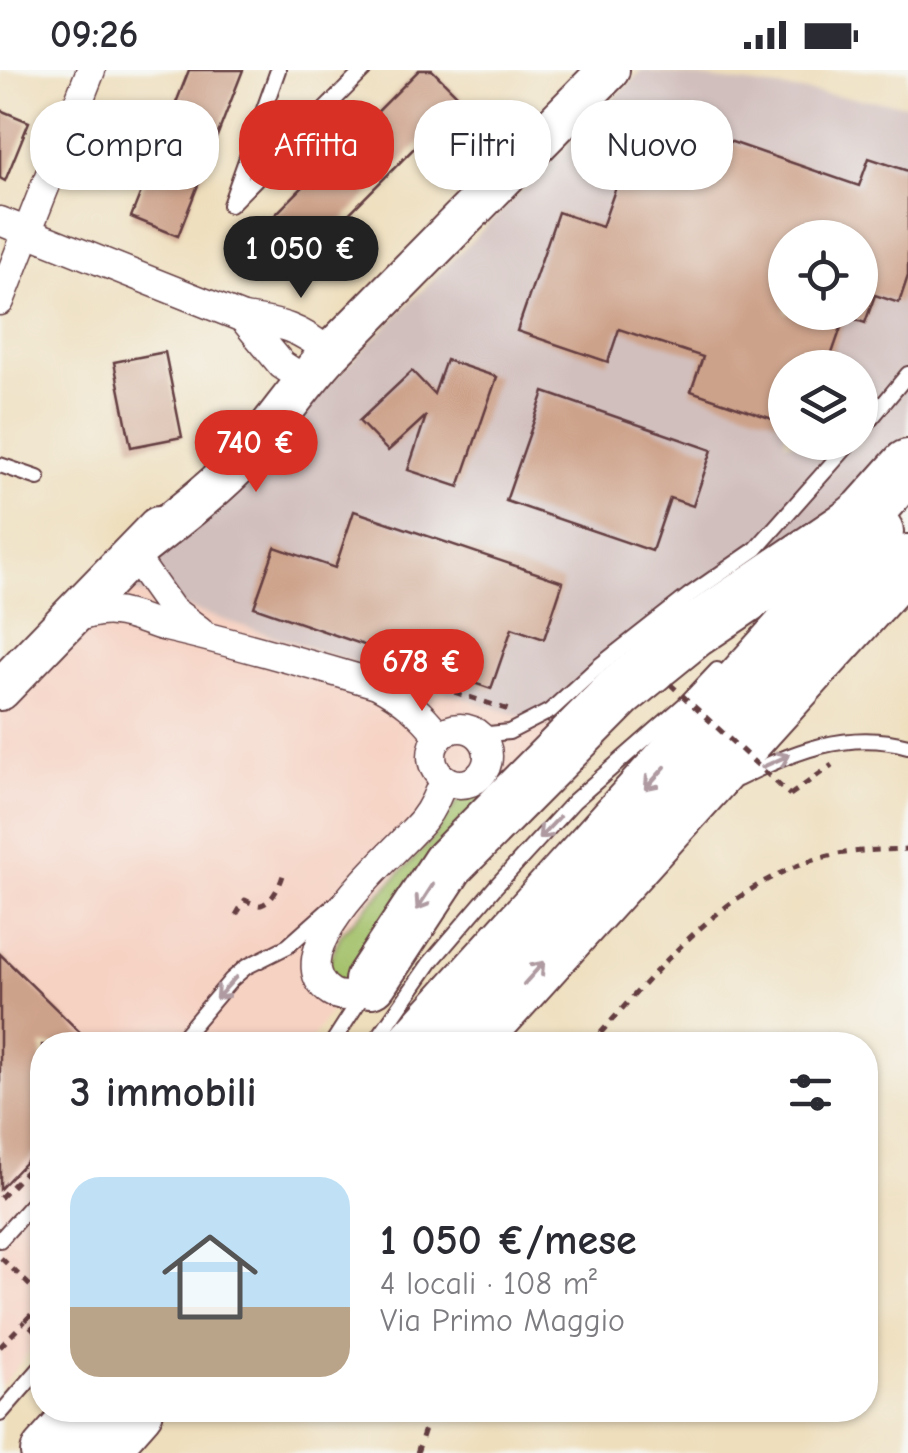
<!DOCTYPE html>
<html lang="it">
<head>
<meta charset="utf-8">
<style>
  :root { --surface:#fff; --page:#f2f2f3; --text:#2b2b33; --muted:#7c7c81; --accent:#d93025 }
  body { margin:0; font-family:"Comic Neue",sans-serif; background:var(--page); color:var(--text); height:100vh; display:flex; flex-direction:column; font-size:38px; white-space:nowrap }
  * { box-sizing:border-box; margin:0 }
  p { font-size:32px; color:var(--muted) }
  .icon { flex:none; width:55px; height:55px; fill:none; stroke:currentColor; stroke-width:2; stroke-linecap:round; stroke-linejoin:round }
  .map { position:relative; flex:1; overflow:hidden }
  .sheet { position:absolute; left:30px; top:962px; width:848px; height:390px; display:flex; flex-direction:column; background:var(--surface); border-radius:40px; box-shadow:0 2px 8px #0004 }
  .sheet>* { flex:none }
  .guide { position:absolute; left:30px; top:30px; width:850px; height:90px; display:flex; gap:20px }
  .tools { position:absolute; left:768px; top:150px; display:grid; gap:20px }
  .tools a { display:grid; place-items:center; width:110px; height:110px; border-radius:50%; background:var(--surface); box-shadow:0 2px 8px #0004; font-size:50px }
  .price { position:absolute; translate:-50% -85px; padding:0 22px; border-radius:35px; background:var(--accent); color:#fff; font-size:32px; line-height:65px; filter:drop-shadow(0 2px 5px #0008) }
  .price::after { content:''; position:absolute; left:50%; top:60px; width:30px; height:22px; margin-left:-15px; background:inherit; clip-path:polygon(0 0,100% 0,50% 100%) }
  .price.on { background:#222; color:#fff }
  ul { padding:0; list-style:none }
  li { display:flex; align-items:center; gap:30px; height:250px; padding:0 40px }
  li span { display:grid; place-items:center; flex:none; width:280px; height:200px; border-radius:30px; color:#555 }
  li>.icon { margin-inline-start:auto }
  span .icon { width:120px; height:120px; fill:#fffc; stroke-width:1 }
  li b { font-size:42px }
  h2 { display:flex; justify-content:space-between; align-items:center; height:120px; padding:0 40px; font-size:42px }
  .pill { padding:0 35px; border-radius:40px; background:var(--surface); box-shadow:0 2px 8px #0004; font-size:35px; line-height:90px }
  .pill.on { background:var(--accent); color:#fff }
  .status { display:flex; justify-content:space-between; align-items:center; height:70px; padding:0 50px; background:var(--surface); direction:ltr }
  .status svg { height:28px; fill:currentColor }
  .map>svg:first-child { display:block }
  .built { fill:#f6d2c3 }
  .industrial { fill:#d1bfbd; fill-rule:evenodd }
  .green { fill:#a2c068; stroke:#76704a; stroke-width:2.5 }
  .building { fill:#cda28a; fill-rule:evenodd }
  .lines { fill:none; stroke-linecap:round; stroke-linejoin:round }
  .lane-casing { stroke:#633c41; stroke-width:18 }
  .street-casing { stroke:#633c41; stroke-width:31 }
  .secondary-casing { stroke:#633c41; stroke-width:44 }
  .highway-casing { stroke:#633c41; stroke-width:56 }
  .path { stroke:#633c41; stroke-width:5; stroke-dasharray:8 8; stroke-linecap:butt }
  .lane { stroke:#fff; stroke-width:14 }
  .street { stroke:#fff; stroke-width:28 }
  .secondary { stroke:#fff; stroke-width:40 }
  .highway { stroke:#fff; stroke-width:52 }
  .path-bridge { stroke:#633c41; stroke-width:5; stroke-dasharray:8 8; stroke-linecap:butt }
  .oneway { stroke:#ae9aa0 }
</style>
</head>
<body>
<div class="status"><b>09:26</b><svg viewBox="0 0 49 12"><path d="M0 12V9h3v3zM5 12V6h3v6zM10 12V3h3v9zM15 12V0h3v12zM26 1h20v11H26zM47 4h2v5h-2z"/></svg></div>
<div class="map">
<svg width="908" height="1383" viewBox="0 0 908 1383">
  <rect width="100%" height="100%" fill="#f6f6f2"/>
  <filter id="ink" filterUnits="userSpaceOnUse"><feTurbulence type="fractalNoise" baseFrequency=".01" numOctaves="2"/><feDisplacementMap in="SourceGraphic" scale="20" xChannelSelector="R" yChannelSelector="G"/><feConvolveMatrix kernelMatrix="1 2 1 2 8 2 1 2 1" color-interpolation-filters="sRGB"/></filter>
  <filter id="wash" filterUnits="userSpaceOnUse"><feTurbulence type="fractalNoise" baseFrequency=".0048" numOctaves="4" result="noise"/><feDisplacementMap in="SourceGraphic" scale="40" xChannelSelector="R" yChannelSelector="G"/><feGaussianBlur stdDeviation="2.25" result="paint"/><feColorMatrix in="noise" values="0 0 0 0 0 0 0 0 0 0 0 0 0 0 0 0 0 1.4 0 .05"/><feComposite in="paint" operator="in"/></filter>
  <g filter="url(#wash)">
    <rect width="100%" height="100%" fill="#eedebc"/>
    <!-- built -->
    <polygon class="built" points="125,518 558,658 444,788 324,950 308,975 42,975 42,1266 0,1318 0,641"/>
    <!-- industrial -->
    <path class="industrial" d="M642 0 908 35V364L842 435 558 658 125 518ZM785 168H860V242H785ZM785 298H860V372H785Z"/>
    <!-- green -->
    <polygon class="green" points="493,707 497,711 353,914 333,912 329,890 341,864 430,772 457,732 464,724 485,716"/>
    <g id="blocks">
      <!-- building -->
      <g class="building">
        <polygon points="189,0 243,0 178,166 131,147"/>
        <polygon points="419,0 432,0 462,30 293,200 257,163"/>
        <polygon points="0,40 29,52 5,111 0,108"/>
        <path d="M729 71 859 116 869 88 908 101V206L899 233 875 225 865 253 845 246 827 298H812L804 295 803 298H785L784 353 691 321 703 287 619 259 608 292 517 261 558 142 602 157 631 74 718 103ZM785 168H860V242H785Z"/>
        <polygon points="165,282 182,367 131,377 114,292"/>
        <polygon points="446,290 497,307 459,417 408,400 426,346 388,381 359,351 412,301 434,324"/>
        <polygon points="544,322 712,380 693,436 670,428 652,481 506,431"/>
        <polygon points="354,441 563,512 544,569 512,558 491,619 254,537 275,477 335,498"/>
        <polygon points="0,884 93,975 42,975 42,1075 0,1119"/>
      </g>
    </g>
  </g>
  <g filter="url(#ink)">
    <use href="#blocks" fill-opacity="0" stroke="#633c41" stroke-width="2.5"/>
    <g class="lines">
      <defs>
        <g id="lane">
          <polyline points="278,0 230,135 364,0"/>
          <polyline points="860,362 908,304"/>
          <polyline points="0,395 38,408"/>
          <polyline points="479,665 509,662 550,641 599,596 688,526 756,479 851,372"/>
          <path d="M738 709C792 682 848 659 908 676"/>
          <polyline points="176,975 231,910 246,897 288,876 333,836"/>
          <polyline points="331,975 363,925"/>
          <polyline points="373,975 430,893 496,816 574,731 684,635 717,600"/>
          <polyline points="0,1170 42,1123"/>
          <polyline points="0,1344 42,1296"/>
        </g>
        <g id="street">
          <path d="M0 151 243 248C281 253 300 258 330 283"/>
          <polyline points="0,231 91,0"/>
          <polyline points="243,248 282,295 305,310"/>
          <polyline points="133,485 172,540 199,560"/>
          <path d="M68 551C83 545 98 540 114 542 132 543 149 553 166 557 237 573 307 594 377 614 405 629 420 642 440 667"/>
          <circle cx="460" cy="686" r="28"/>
          <path d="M371 911C359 921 347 932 331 922 272 884 400 779 423 750 433 737 438 724 444 709"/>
        </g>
        <g id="secondary">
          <path d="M141 476C178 447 215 419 247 385 276 352 300 315 330 283L609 0"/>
          <polyline points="0,620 158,457"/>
        </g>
        <g id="highway">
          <polyline points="371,911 448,794 619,622 693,562 850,456 866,443 908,396"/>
          <polyline points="413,975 877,462"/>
          <polyline points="469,975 908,491"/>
          <polyline points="47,1383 85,1340"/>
          <polyline points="99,1383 137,1340"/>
        </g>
      </defs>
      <!-- lane casing -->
      <use href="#lane" class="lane-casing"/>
      <!-- street casing -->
      <use href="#street" class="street-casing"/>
      <!-- secondary casing -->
      <use href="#secondary" class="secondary-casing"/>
      <!-- highway casing -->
      <use href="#highway" class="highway-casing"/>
      <!-- path -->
      <g class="path">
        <polyline points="424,612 509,640"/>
        <polyline points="790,725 832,695"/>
        <path d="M236 845 245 830C247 831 258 836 261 835 273 832 281 813 284 802"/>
        <path d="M590 975C658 899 732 804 838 784 861 780 885 780 908 779"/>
        <polyline points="0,1128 42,1085"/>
        <polyline points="1,1188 42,1227"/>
        <polyline points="42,1233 25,1251 42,1267"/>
        <polyline points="0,1277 25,1251"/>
        <polyline points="417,1383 431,1340"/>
      </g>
      <!-- lane -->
      <use href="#lane" class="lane"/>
      <!-- street -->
      <use href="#street" class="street"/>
      <!-- secondary -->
      <use href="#secondary" class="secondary"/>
      <!-- highway -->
      <use href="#highway" class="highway"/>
      <!-- path-bridge -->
      <polyline class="path-bridge" points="670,614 790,725"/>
    </g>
    <!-- one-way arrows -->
    <defs><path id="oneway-shaft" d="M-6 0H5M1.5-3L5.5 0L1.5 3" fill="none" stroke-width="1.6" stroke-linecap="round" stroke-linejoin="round" transform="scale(2.5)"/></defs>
    <g class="oneway">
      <use href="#oneway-shaft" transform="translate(776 691) rotate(-24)"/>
      <use href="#oneway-shaft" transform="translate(655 708) rotate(132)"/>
      <use href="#oneway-shaft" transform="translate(549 758) rotate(133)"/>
      <use href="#oneway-shaft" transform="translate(425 827) rotate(123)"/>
      <use href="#oneway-shaft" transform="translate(534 903) rotate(-48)"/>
      <use href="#oneway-shaft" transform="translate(226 918) rotate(132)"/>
    </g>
  </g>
</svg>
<div class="tools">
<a><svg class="icon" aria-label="locate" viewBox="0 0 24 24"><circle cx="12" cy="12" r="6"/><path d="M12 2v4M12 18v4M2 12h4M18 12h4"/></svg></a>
<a><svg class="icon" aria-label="layers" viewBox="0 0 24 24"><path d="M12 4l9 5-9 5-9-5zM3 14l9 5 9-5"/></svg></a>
</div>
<b class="price on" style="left:301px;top:231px">1 050 €</b>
<b class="price" style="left:256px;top:425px">740 €</b>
<b class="price" style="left:422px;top:644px">678 €</b>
<div class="guide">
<a class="pill">Compra</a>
<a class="pill on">Affitta</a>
<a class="pill">Filtri</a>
<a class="pill">Nuovo</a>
</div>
<section class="sheet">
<h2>3 immobili<svg class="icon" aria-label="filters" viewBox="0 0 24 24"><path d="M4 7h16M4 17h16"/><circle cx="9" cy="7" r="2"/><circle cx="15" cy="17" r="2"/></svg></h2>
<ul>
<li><span style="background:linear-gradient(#bfe0f5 65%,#b9a48a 0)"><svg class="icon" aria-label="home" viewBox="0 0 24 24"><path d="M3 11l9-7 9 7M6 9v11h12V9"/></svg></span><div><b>1 050 €/mese</b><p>4 locali · 108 m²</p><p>Via Primo Maggio</p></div></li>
</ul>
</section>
</div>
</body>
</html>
